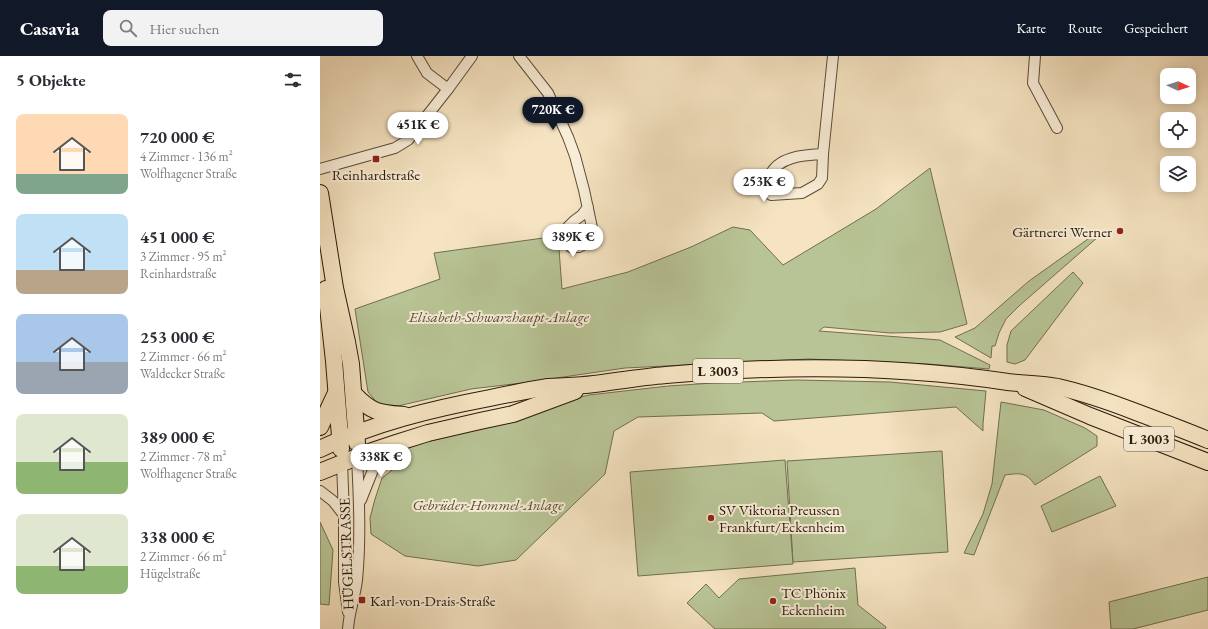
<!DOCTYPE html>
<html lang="de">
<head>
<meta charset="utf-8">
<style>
  :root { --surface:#fff; --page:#f2f2f3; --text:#2b2b33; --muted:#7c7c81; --accent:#111827 }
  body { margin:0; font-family:"EB Garamond",serif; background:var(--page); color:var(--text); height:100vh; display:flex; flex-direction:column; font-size:15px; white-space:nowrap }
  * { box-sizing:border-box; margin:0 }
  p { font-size:13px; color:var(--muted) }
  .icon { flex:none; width:22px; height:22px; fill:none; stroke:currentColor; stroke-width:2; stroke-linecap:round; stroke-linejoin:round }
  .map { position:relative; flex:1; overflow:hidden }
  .sheet { display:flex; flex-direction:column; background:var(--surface); width:320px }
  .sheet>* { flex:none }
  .needle { width:26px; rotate:93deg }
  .buttons { position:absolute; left:840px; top:12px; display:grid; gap:8px }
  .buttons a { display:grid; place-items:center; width:36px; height:36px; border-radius:8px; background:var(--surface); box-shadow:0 2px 10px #0003; font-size:20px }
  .price { position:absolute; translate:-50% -34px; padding:0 9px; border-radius:14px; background:#fff; color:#222; font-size:13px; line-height:26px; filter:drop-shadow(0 1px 2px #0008) }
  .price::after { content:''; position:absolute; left:50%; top:24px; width:12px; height:9px; margin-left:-6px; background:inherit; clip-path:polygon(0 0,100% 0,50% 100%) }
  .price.selected { background:var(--accent); color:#fff }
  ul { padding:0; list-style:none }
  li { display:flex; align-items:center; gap:12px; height:100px; padding:0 16px }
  li span { display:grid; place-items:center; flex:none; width:112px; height:80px; border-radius:8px; color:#555 }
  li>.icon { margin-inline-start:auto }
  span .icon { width:48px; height:48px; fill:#fffc; stroke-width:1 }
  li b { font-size:17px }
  h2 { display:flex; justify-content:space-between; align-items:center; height:48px; padding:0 16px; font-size:17px }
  header { display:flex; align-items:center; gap:24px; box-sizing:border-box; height:56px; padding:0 20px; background:var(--accent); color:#fff }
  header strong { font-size:19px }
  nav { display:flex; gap:22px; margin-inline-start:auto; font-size:14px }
  .search { width:280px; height:36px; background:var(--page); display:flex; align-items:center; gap:10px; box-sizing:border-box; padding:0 14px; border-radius:8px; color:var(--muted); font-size:15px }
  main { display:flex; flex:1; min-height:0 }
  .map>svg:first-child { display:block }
  .green { fill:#b8c495; stroke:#706f50 }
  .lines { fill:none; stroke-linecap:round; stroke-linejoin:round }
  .minor-casing { stroke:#5c4c38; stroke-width:12 }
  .primary-casing { stroke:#291a0a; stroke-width:18 }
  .minor { stroke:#f8edd7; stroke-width:10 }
  .primary { stroke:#f5e3c1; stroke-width:16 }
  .poi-dot { fill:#8f2418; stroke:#f8edd7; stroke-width:1.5 }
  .labels { text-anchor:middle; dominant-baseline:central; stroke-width:4; stroke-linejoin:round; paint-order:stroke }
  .shield { fill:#f8edd7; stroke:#675948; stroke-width:1 }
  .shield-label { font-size:14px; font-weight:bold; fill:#291a0a }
  .poi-label { font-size:15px; fill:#291a0a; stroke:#f8edd7; text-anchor:start }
  .park-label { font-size:15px; font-style:italic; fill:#544d34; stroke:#f8edd7 }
  .street-label { font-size:15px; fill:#291a0a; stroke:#f8edd7 }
</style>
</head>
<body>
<header>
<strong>Casavia</strong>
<div class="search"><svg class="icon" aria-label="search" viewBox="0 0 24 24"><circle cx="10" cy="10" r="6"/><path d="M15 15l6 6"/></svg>Hier suchen</div>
<nav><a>Karte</a><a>Route</a><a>Gespeichert</a></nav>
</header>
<main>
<section class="sheet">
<h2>5 Objekte<svg class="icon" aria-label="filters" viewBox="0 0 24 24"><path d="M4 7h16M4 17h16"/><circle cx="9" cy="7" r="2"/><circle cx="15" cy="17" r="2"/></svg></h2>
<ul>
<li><span style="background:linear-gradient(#ffd9b3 75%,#7fa58c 0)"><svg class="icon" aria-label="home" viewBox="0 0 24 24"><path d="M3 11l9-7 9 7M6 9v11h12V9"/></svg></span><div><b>720 000 €</b><p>4 Zimmer · 136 m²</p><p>Wolfhagener Straße</p></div></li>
<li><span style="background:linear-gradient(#bfe0f5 70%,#b9a48a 0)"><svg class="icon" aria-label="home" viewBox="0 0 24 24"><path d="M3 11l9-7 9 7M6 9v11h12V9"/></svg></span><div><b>451 000 €</b><p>3 Zimmer · 95 m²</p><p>Reinhardstraße</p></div></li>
<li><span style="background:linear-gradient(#a9c7e8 60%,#9aa5b1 0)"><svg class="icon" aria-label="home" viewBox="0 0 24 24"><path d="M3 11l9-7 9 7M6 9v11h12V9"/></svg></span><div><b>253 000 €</b><p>2 Zimmer · 66 m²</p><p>Waldecker Straße</p></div></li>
<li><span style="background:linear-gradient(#dfe7d0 60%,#8fb573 0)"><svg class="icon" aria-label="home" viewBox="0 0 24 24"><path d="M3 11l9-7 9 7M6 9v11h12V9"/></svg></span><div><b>389 000 €</b><p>2 Zimmer · 78 m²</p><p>Wolfhagener Straße</p></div></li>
<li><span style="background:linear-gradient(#dfe7d0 65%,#8fb573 0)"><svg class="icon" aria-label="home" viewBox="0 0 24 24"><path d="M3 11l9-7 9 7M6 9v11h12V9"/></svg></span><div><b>338 000 €</b><p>2 Zimmer · 66 m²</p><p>Hügelstraße</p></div></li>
</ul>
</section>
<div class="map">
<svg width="888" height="573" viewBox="0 0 888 573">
  <rect width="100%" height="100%" fill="#f5e3c1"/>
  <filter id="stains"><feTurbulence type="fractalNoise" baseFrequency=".005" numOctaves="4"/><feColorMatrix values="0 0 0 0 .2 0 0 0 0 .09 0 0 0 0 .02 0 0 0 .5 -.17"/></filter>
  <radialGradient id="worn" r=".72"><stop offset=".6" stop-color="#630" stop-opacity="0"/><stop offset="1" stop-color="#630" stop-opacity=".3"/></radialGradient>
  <!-- green -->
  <g class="green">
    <polygon points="610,112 647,268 620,276 570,277 504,271 499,275 620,284 670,309 669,313 608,308 489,303 305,312 202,327 151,333 78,350 54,349 54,343 48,336 35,253 120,223 114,197 238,180 242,233 308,216 371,191 413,171 430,174 463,209 556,153"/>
    <polygon points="775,178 778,181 699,250 686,263 679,277 675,290 672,290 671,302 635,281 655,272 709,225"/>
    <polygon points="753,216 763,227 705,304 695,308 687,306 687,289 691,275"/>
    <polygon points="476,324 570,326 666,335 663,368 663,375 636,351 454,365 442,357 318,361 294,375 285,418 196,504 158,510 85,500 51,478 50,462 55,443 62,422 81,407 74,400 88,392 106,386 187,366 236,347 269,339 348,330 393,327"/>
    <path d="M681 346 724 354 765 372 777 380V390L715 429C706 416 700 417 685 419L654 499 644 497 663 458 672 428Z"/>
    <polygon points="622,395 628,496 473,506 467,405"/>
    <polygon points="465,404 473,508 318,520 310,416"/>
    <polygon points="780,420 796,450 732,476 721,450"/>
    <polygon points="0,466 13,494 9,549 0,548"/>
    <polygon points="535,512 538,549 566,571 565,573 395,573 367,547 386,528 399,542 419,523"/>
    <polygon points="888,521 888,554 813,573 791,573 789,546"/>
  </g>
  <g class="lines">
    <defs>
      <g id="minor">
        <polyline points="97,0 107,17 128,33"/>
        <polyline points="199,0 228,37 248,81 255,100 264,134 274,181 274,183 259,191 251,191 247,181 247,172 254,165 262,159 268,151"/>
        <polyline points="715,0 713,27 737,72"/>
        <path d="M503 98C486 99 457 100 450 120 448 125 451 133 451 139L482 137 498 128 502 122 503 98 513 0"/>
        <polyline points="0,113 75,92 88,84 128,33 152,0"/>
        <polyline points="22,407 24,459 24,526 28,556"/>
        <polyline points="0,435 13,445 24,459"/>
        <polyline points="41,444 53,414 73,390"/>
        <path d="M28 573C29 556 35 541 37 524 41 483 39 442 37 401"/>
      </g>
      <g id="primary">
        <polyline points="0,137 15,232 27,286 31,308 37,387"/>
        <polyline points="6,233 14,305 21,393"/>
        <polyline points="705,332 770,360 888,406"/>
        <path d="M34 338C52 357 59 357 84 359"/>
        <polyline points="0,371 16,337"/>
        <path d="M0 393C53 367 112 353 170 342 189 338 209 334 228 331 244 330 259 330 274 328 298 325 322 321 346 319 460 309 575 309 688 326 704 328 721 328 738 331 765 337 790 346 816 356 840 365 864 374 888 384"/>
        <polyline points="0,416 52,395 76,387 108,377 160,365 193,358 255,335"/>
      </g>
    </defs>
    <!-- minor casing -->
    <use href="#minor" class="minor-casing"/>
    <!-- primary casing -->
    <use href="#primary" class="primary-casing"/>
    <!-- minor -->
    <use href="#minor" class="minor"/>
    <!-- primary -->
    <use href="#primary" class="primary"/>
  </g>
  <!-- markers -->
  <g class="poi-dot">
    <rect x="52" y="99" width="8" height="8" rx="2"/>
    <circle cx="800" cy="175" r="4"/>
    <circle cx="391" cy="462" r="4"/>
    <rect x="38" y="540" width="8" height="8" rx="2"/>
    <circle cx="453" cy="545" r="4"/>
  </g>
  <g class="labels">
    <!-- shield labels -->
    <g class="shield">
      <rect x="373" y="303" width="50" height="24" rx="3"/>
      <rect x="804" y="371" width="50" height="24" rx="3"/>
    </g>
    <g class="shield-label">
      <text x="398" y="315">L 3003</text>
      <text x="829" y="383">L 3003</text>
    </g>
    <!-- poi labels -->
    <g class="poi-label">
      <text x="56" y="118" text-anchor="middle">Reinhardstraße</text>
      <text x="792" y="175" text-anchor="end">Gärtnerei Werner</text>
      <text x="399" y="453">SV Viktoria Preussen<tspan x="399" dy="17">Frankfurt/Eckenheim</tspan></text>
      <text x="461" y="536">TC Phönix<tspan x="461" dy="17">Eckenheim</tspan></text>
      <text x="50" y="544">Karl-von-Drais-Straße</text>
    </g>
    <!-- park labels -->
    <g class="park-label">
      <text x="179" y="260">Elisabeth-Schwarzhaupt-Anlage</text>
      <text x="168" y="448">Gebrüder-Hommel-Anlage</text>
    </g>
    <!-- street labels -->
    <g class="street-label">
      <text transform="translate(26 498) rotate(-92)">HÜGELSTRASSE</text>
    </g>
  </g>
  <rect width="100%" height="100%" filter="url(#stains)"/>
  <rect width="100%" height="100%" fill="url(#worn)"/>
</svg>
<div class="buttons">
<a><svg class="needle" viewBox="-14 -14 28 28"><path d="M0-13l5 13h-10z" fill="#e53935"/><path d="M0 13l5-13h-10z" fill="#7c7c81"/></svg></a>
<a><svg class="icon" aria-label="locate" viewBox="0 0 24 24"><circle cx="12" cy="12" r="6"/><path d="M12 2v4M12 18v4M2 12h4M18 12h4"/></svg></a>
<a><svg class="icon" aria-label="layers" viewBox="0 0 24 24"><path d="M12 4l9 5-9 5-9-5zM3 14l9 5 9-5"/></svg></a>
</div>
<b class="price selected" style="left:233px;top:75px">720K €</b>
<b class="price" style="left:98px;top:90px">451K €</b>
<b class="price" style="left:444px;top:147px">253K €</b>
<b class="price" style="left:253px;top:202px">389K €</b>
<b class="price" style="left:61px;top:422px">338K €</b>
</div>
</main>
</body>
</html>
